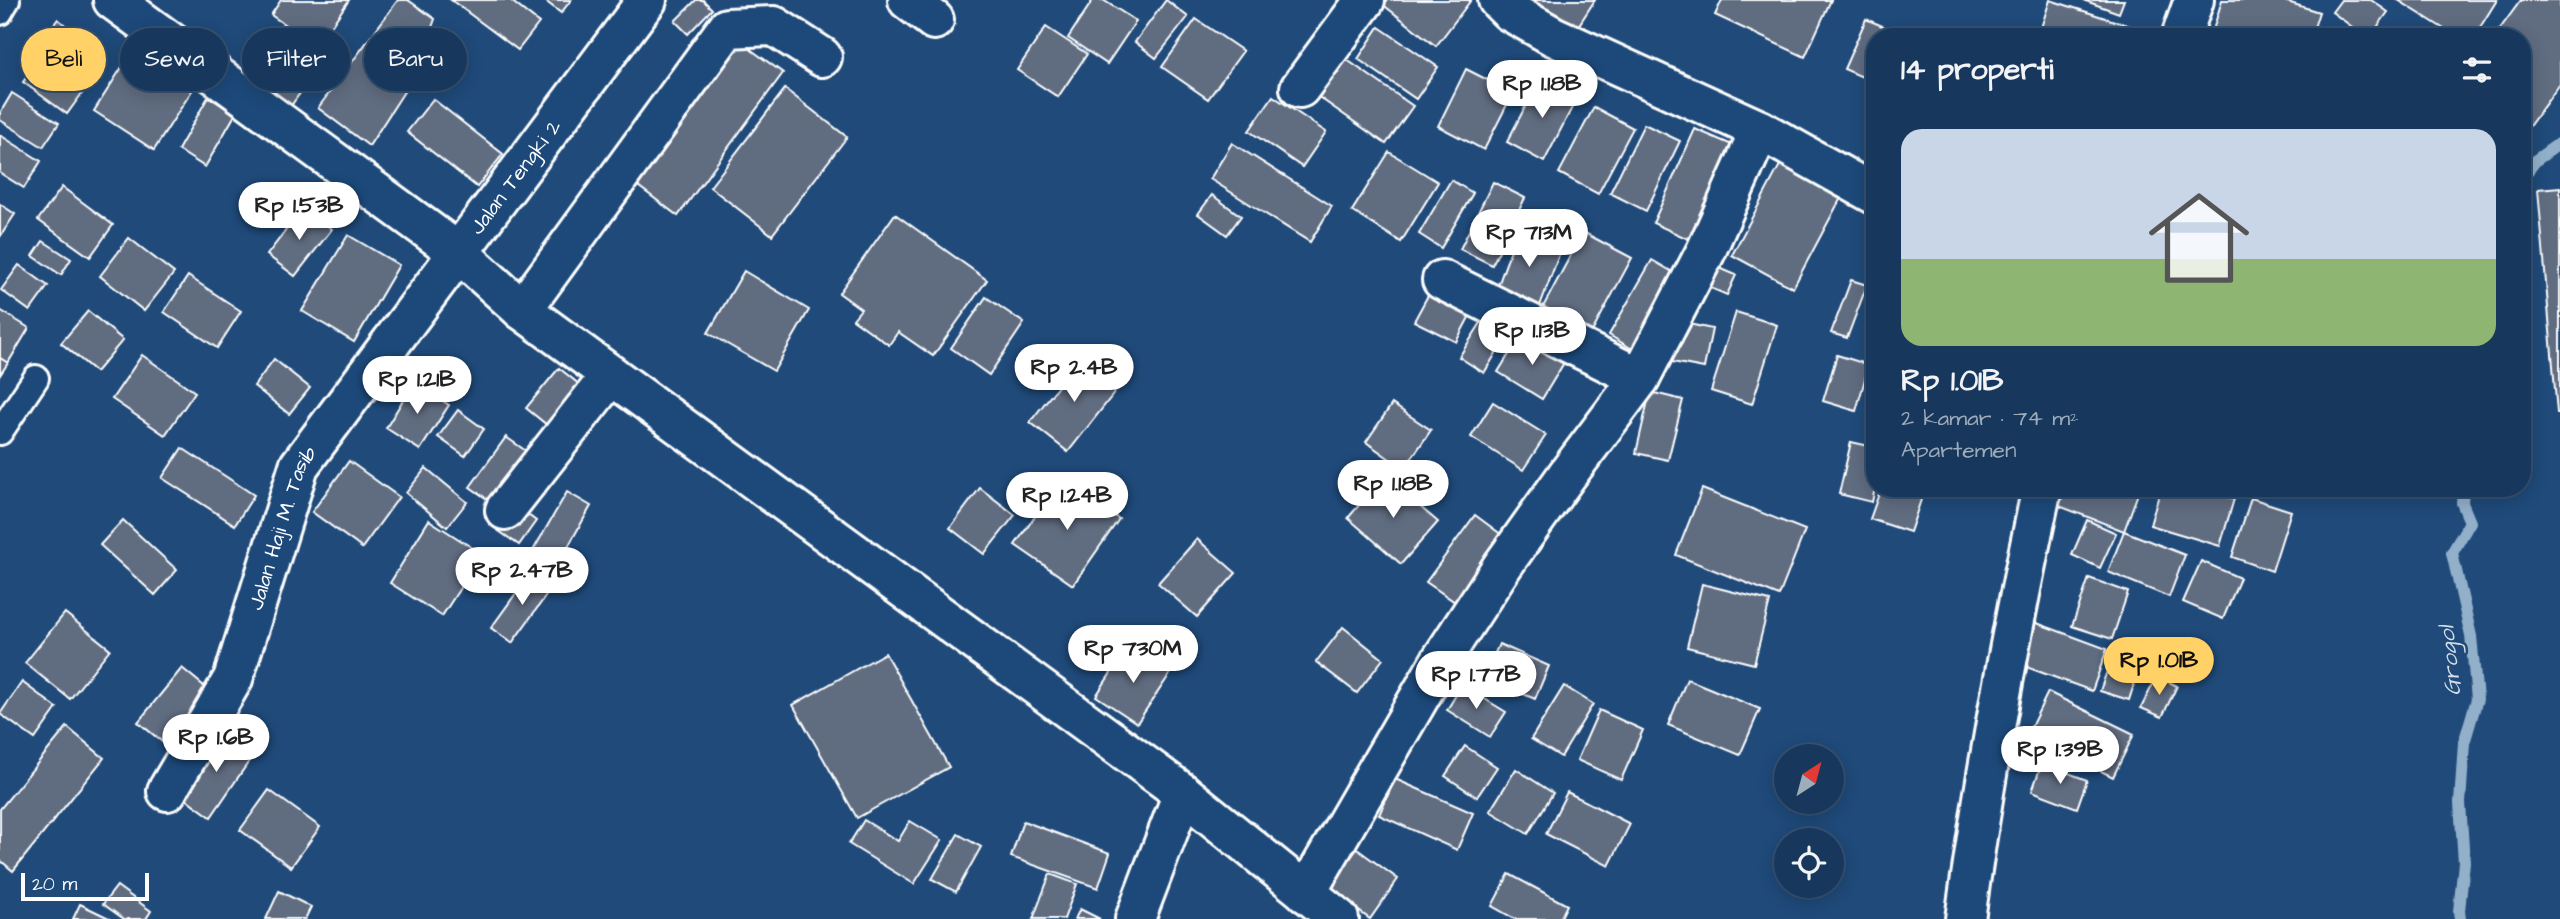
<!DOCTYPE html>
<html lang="id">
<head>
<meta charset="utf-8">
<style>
  :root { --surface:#17385c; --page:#203f62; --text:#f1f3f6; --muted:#9eacbb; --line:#365272; --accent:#ffd166 }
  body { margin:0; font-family:"Architects Daughter",sans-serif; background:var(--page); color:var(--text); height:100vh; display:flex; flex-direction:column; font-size:26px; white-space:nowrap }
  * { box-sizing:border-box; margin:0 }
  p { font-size:23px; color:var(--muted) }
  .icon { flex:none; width:38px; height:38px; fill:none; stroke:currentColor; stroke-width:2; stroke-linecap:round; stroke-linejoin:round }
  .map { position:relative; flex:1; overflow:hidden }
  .drawer { position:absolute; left:1866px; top:28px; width:665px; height:469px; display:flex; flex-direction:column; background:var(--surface); border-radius:28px; box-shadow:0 4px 18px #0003,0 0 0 2px var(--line) }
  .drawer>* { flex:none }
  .banner { position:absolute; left:21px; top:28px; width:665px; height:63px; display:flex; gap:14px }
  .needle { width:46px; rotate:36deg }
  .fabs { position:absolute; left:1774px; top:744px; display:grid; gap:14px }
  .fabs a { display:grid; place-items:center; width:70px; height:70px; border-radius:50%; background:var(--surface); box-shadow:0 4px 18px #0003,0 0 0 2px var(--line); font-size:35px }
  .scale { position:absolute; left:21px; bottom:18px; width:128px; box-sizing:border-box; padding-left:7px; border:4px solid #fff; border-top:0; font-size:19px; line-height:24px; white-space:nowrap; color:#fff; -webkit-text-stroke:5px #1f4a7a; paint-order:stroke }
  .price { position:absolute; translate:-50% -60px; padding:0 16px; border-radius:24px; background:#fff; color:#222; font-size:23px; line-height:46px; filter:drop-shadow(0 2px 4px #0008) }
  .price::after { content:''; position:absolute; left:50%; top:42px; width:21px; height:16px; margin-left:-10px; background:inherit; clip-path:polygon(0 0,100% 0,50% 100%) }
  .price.selected { background:var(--accent); color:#111 }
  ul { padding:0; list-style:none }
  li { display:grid; align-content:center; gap:14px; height:371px; padding:0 35px }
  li+li { border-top:2px solid var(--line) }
  li span { display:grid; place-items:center; height:217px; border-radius:21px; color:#555 }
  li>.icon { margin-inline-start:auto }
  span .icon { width:126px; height:126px; fill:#fffc; stroke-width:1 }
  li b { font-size:30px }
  h2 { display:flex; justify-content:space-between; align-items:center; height:84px; padding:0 35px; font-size:30px }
  .pill { padding:0 24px; border-radius:32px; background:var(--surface); box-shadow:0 4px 18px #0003,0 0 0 2px var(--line); font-size:24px; line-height:63px }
  .pill.selected { background:var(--accent); color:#111 }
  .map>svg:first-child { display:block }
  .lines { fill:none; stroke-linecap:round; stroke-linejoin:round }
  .stream { stroke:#92b0ca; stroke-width:12 }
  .building { fill:#616c80; stroke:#fff; stroke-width:2 }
  .service-casing { stroke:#fff; stroke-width:30 }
  .minor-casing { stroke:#fff; stroke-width:44 }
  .service { stroke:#1f4a7a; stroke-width:24 }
  .minor { stroke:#1f4a7a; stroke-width:38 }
  .labels { text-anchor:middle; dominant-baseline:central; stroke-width:5; stroke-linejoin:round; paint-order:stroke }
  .street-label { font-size:21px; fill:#fff; stroke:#1f4a7a }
  .water-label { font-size:23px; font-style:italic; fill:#d2dee9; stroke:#1f4a7a }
</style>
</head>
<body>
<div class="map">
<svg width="2560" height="919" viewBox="0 0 2560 919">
  <rect width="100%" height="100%" fill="#1f4a7a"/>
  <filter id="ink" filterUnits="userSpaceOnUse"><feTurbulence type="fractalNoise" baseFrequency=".0143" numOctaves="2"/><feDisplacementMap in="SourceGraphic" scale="14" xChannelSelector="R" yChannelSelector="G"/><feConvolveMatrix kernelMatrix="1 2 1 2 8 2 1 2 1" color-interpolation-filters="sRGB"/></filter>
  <g filter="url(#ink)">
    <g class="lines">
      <!-- stream -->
      <g class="stream">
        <polyline points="2522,178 2536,160 2560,143"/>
        <polyline points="2460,919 2459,911 2464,862 2460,803 2464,743 2477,699 2471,636 2452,553 2470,522 2462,503 2463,488"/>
      </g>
    </g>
    <!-- building -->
    <g class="building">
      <polygon points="281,0 349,0 317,47 271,15"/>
      <polygon points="398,0 408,0 435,19 416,73 369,146 318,108"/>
      <polygon points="451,0 510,0 539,23 518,50"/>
      <polygon points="544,0 571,0 561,13"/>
      <polygon points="696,0 703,0 712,9 688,34 675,21"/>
      <polygon points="1093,0 1103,0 1136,21 1107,64 1068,38"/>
      <polygon points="1166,0 1188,17 1156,58 1135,42"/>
      <polygon points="1377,0 1471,0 1436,46"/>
      <polygon points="1520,0 1595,0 1573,34"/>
      <polygon points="1722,0 1831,0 1805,57 1715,15"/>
      <polygon points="2050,0 2136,28 2133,37 2038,37"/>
      <polygon points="2083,0 2124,0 2119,13"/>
      <polygon points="2222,0 2281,0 2319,12 2311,37 2211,37"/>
      <polygon points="2341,0 2371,0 2388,12 2370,37 2366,37 2332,12"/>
      <polygon points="2398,0 2497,0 2474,37 2457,37"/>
      <polygon points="2521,0 2560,0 2560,84 2522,136 2522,37 2494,37"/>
      <polygon points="58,19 101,55 84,74 42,40"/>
      <polygon points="1196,19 1243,51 1208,99 1162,67"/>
      <polygon points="1866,19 1908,37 1874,37 1874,82 1844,69"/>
      <polygon points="1046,27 1087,54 1058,97 1017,70"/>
      <polygon points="1379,27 1438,67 1416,99 1358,59"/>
      <polygon points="731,35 783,73 678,216 626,177"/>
      <polygon points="267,36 316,71 290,107 241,71"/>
      <polygon points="140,39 200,78 154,150 94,111"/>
      <polygon points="1340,55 1413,106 1386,144 1313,93"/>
      <polygon points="39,60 83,92 67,114 23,82"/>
      <polygon points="1466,69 1513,93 1484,150 1438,126"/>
      <polygon points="1540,78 1577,98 1544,162 1507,142"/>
      <polygon points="785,89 847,137 772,235 710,187"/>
      <polygon points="12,93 59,123 43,147 0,120 0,113"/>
      <polygon points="1273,96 1326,132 1302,167 1249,131"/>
      <polygon points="208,97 236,113 205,167 178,150"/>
      <polygon points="433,99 503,154 477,187 407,132"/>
      <polygon points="1594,107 1633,128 1598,194 1559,173"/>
      <polygon points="1644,124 1680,141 1646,211 1610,193"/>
      <polygon points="1695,129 1739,148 1697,243 1653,223"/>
      <polygon points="0,135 41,161 24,188 0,173"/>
      <polygon points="1232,143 1332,206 1310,242 1210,179"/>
      <polygon points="1389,152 1438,182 1401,242 1352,211"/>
      <polygon points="1781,163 1842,196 1793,288 1732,255"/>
      <polygon points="1451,180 1473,193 1441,248 1419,234"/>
      <polygon points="1493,182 1525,198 1492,265 1460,249"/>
      <polygon points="62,187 113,225 90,257 38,220"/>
      <polygon points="2560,187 2560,413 2557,413 2538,189"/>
      <polygon points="1212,195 1241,216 1227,235 1198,214"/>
      <polygon points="0,204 15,214 0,237"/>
      <polygon points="303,208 332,229 295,276 267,255"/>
      <polygon points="895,214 987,280 933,356 898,332 889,345 853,319 861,309 839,293"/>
      <polygon points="1519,227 1563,244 1538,311 1495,294"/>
      <polygon points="1583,232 1632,258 1591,334 1543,307"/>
      <polygon points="348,235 399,265 354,342 302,311"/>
      <polygon points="129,238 174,273 144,311 100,276"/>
      <polygon points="43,241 71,259 61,275 33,256"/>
      <polygon points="1652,260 1683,278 1639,353 1609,335"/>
      <polygon points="1703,261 1736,275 1727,295 1694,281"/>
      <polygon points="19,265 48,286 30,311 1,290"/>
      <polygon points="744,271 809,310 774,371 708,333"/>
      <polygon points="188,276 241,311 217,348 164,312"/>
      <polygon points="1851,280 1867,285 1847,338 1831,333"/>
      <polygon points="1433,286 1474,308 1456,342 1414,321"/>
      <polygon points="986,297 1024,323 989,375 951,348"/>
      <polygon points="1874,309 1874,335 1867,332"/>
      <polygon points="0,310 29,328 8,363 0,358"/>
      <polygon points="88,311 123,340 96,372 61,343"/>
      <polygon points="1736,312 1777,325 1752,404 1711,391"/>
      <polygon points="1486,315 1510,330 1484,373 1459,357"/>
      <polygon points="1675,321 1712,329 1704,368 1667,361"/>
      <polygon points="1521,335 1565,361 1542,399 1498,372"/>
      <polygon points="142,355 195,392 165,435 112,399"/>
      <polygon points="1837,355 1869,365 1856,411 1823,401"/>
      <polygon points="1081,357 1119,387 1068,452 1030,422"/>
      <polygon points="0,358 8,363 0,375"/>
      <polygon points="274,359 310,388 289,414 254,386"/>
      <polygon points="559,368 580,385 547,425 526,408"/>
      <polygon points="414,382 449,405 420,450 386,428"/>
      <polygon points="1650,392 1683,400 1668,460 1636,453"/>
      <polygon points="1493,402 1546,435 1523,470 1471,437"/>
      <polygon points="1392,404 1431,430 1404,469 1366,442"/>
      <polygon points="458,410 484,429 465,456 438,437"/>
      <polygon points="506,437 536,458 500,508 470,487"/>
      <polygon points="1851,442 1874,447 1875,488 1872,502 1839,494"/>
      <polygon points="182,448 254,495 235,525 162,478"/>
      <polygon points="349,461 399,497 362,548 312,512"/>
      <polygon points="426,468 467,502 447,527 406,493"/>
      <polygon points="1384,476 1438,522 1401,564 1348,518"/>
      <polygon points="1061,479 1119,519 1073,585 1015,545"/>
      <polygon points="980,488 1015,515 984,554 950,528"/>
      <polygon points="1881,488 1925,488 1910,532 1870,519"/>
      <polygon points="2066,488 2140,488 2124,531 2059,506"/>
      <polygon points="2161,488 2200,488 2234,499 2220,546 2150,525"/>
      <polygon points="1702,489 1805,530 1779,596 1676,555"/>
      <polygon points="567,492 591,506 552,575 527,561"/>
      <polygon points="2251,498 2291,511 2272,571 2232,557"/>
      <polygon points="511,502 536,521 519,545 493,527"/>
      <polygon points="1475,515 1506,538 1458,604 1426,582"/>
      <polygon points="123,520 177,570 155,595 100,545"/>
      <polygon points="429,520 482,554 442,616 390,583"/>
      <polygon points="2087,520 2116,533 2100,568 2072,555"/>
      <polygon points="2124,531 2185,555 2169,597 2108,572"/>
      <polygon points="1197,539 1236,573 1197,617 1158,583"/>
      <polygon points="2201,561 2240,578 2223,619 2183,602"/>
      <polygon points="532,571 553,586 512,643 491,628"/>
      <polygon points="2089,578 2128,592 2112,639 2072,626"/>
      <polygon points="1702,584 1770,601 1754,664 1687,647"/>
      <polygon points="65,613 110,649 70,699 25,663"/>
      <polygon points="2034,622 2107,649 2092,691 2018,664"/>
      <polygon points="1343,627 1383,659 1357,693 1316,662"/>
      <polygon points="1499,644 1549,666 1535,699 1484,677"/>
      <polygon points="1128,647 1170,674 1137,723 1096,696"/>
      <polygon points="885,653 949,767 857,818 793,705"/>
      <polygon points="2113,654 2141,663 2129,700 2100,691"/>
      <polygon points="182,668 216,696 171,749 138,722"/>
      <polygon points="2157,676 2177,686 2162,717 2141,708"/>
      <polygon points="1687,679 1760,709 1740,755 1668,725"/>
      <polygon points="22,682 57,708 35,739 0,714"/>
      <polygon points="1462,685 1506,712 1490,737 1447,710"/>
      <polygon points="1564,686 1593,704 1561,757 1531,739"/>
      <polygon points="2048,692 2134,734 2113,777 2027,735"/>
      <polygon points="1599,710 1643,730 1621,780 1577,760"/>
      <polygon points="67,727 104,758 13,871 0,860 0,809"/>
      <polygon points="220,731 254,754 211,817 178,793"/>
      <polygon points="1465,746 1497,767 1477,797 1445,776"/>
      <polygon points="2042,763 2087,780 2077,808 2032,791"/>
      <polygon points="1516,769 1553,793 1528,834 1490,811"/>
      <polygon points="1395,779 1473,813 1457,850 1379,815"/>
      <polygon points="269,790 320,827 291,867 240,830"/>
      <polygon points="1567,792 1630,824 1609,866 1546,834"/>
      <polygon points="864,820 898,841 910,821 942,840 914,884 849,844"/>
      <polygon points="1023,821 1110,853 1098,888 1011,857"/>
      <polygon points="958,834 981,847 956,892 932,879"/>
      <polygon points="1357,849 1398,879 1370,919 1328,889"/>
      <polygon points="1050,874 1077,884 1064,919 1033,919"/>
      <polygon points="1509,874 1567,905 1560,919 1515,919 1492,906"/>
      <polygon points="117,886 151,911 146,919 124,919 103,904"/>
      <polygon points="279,891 311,907 305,919 266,919"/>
      <polygon points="80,904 111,919 73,919"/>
      <polygon points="1080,909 1100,919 1075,919"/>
    </g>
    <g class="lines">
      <defs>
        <g id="service">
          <polyline points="0,12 7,0"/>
          <polyline points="0,432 36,378"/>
        </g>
        <g id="minor">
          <polyline points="113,0 458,252 522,310 1183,793 1339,919"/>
          <polyline points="908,0 934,20"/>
          <polyline points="1498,0 1509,11 1553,36 1760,130 1874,194"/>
          <polyline points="2181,37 2194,0"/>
          <polyline points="1300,88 1365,0"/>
          <polyline points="1442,280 1640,378"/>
          <polyline points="522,310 727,28 774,26 822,57"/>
          <polyline points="505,510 611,375"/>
          <path id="s1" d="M167 791 233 679 299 466 647 0"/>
          <polyline points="1306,893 1441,660 1503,565 1567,475 1640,378 1706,251 1760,130"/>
          <polyline points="1135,919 1183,793"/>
          <path d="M1965 919C1985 774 2011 631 2042 488"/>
        </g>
      </defs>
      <!-- service casing -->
      <use href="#service" class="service-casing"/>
      <!-- minor casing -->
      <use href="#minor" class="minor-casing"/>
      <!-- service -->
      <use href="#service" class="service"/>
      <!-- minor -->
      <use href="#minor" class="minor"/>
    </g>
  </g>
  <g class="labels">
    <!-- street labels -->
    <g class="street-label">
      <text stroke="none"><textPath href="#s1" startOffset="714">Jalan Tengki 2</textPath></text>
      <text stroke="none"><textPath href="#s1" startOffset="289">Jalan Haji M. Tasib</textPath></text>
    </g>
    <!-- water labels -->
    <g class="water-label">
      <text transform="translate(2450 661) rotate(-96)">Grogol</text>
    </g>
  </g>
</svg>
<div class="fabs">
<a><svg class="needle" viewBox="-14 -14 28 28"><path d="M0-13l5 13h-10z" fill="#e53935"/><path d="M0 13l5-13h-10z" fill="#9eacbb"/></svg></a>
<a><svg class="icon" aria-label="locate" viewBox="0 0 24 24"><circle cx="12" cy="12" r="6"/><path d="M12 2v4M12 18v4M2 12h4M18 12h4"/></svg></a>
</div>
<div class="scale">20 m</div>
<b class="price" style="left:1542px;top:120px">Rp 1.18B</b>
<b class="price" style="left:299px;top:242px">Rp 1.53B</b>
<b class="price" style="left:1529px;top:269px">Rp 713M</b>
<b class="price" style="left:1532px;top:367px">Rp 1.13B</b>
<b class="price" style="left:1074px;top:404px">Rp 2.4B</b>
<b class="price" style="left:417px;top:416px">Rp 1.21B</b>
<b class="price" style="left:1393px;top:520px">Rp 1.18B</b>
<b class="price" style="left:1067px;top:532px">Rp 1.24B</b>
<b class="price" style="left:522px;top:607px">Rp 2.47B</b>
<b class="price" style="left:1133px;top:685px">Rp 730M</b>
<b class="price selected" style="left:2159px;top:697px">Rp 1.01B</b>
<b class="price" style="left:1476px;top:711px">Rp 1.77B</b>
<b class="price" style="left:216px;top:774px">Rp 1.6B</b>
<b class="price" style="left:2060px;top:786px">Rp 1.39B</b>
<div class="banner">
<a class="pill selected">Beli</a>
<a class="pill">Sewa</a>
<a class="pill">Filter</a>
<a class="pill">Baru</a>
</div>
<section class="drawer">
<h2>14 properti<svg class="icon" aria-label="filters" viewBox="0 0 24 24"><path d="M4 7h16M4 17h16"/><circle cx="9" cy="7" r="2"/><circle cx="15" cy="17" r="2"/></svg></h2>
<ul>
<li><span style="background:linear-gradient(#c9d6e8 60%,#8fb573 0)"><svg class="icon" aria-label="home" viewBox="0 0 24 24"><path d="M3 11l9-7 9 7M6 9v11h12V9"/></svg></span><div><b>Rp 1.01B</b><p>2 kamar · 74 m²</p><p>Apartemen</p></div></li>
</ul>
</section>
</div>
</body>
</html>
